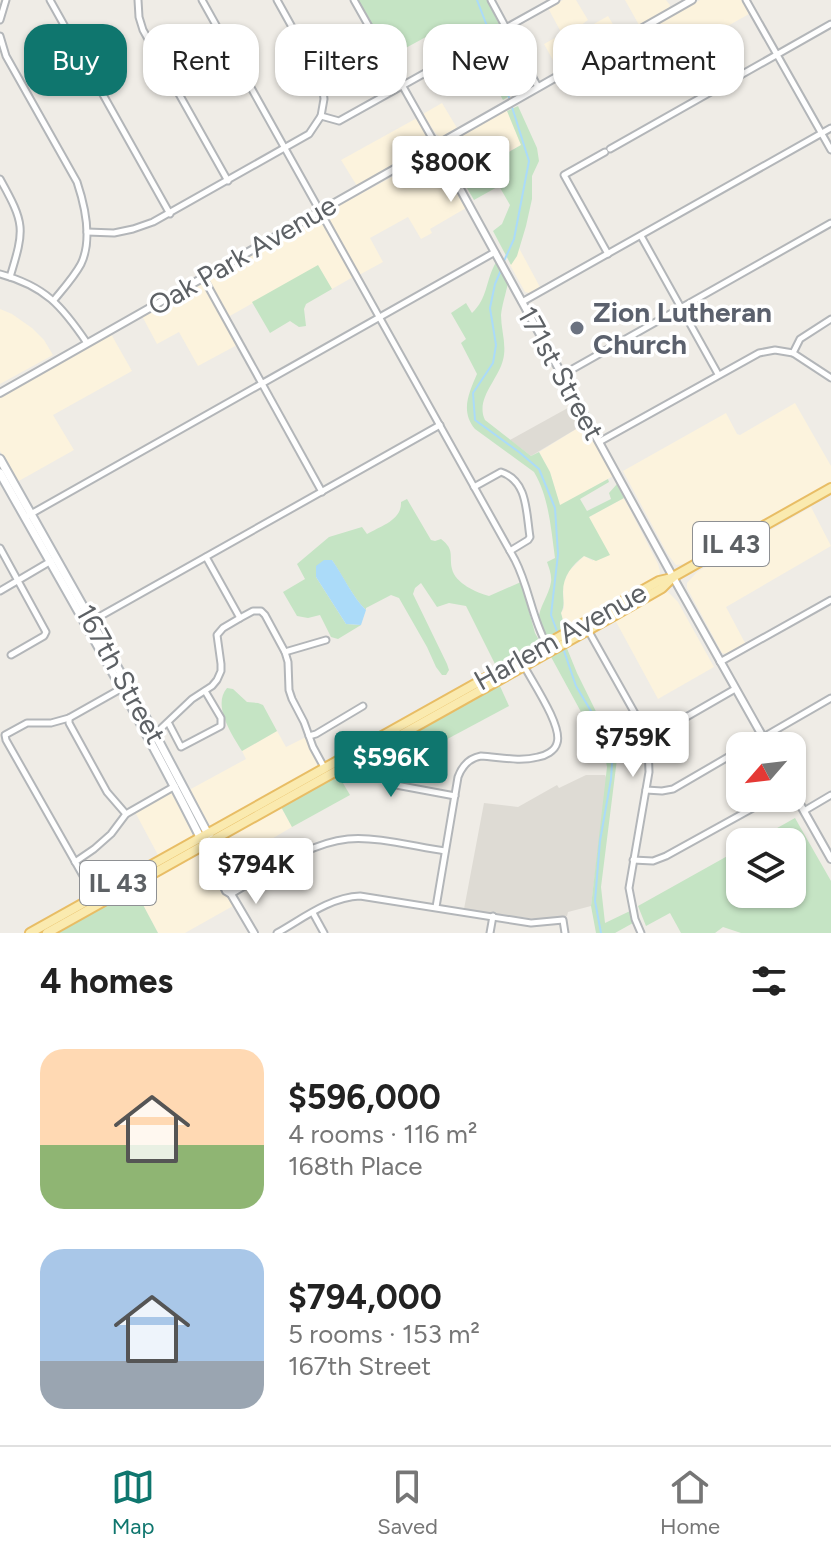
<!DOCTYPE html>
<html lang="en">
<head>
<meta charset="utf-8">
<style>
  :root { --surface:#fff; --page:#f2f2f2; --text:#222; --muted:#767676; --line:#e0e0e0; --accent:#0f766e }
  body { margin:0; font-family:Figtree,sans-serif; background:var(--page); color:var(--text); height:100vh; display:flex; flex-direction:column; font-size:30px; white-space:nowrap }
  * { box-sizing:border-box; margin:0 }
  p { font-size:26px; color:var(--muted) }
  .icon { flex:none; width:44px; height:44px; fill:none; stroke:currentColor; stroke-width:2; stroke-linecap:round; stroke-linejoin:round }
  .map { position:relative; height:933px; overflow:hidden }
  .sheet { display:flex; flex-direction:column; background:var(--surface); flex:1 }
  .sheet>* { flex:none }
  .guide { position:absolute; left:24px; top:24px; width:784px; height:72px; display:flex; gap:16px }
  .needle { width:52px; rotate:242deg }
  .buttons { position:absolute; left:726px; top:732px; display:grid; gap:16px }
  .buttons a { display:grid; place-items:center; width:80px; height:80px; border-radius:16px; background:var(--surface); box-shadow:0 2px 6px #0004; font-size:40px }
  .price { position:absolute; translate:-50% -68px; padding:0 18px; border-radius:8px; background:#fff; color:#222; font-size:26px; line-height:52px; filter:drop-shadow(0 2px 4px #0008) }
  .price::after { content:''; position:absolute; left:50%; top:48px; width:24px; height:18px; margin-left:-12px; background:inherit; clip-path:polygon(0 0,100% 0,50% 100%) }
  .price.current { background:var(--accent); color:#fff }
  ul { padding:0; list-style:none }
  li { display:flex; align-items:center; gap:24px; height:200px; padding:0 40px }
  li span { display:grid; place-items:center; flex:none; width:224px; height:160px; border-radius:24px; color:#555 }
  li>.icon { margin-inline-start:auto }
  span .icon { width:96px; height:96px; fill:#fffc; stroke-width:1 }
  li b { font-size:34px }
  h2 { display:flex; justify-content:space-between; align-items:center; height:96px; padding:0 40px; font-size:34px }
  .pill { padding:0 28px; border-radius:24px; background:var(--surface); box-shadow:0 2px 6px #0004; font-size:28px; line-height:72px }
  .pill.current { background:var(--accent); color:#fff }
  .tab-bar { display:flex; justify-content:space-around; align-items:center; height:112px; border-top:2px solid var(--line); background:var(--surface); font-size:22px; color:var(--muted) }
  .tab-bar a { display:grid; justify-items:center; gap:4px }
  .tab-bar .current { color:var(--accent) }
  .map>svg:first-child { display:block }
  .commercial { fill:#fcf3dd }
  .education { fill:#dedbd4 }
  .green { fill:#c5e4c4 }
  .water { fill:#abdbf9 }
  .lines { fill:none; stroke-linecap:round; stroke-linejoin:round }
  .stream { stroke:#abdbf9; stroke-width:2 }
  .minor-casing { stroke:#b3b6b9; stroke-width:9 }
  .tertiary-casing { stroke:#b3b6b9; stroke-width:10 }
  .secondary-casing { stroke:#b4b8bc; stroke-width:11 }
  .primary-casing { stroke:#e8bd65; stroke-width:12 }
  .minor { stroke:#fff; stroke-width:5 }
  .tertiary { stroke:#fff; stroke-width:6 }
  .secondary { stroke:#fff; stroke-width:7 }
  .primary { stroke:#faeaaf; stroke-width:8 }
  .worship-dot { fill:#6b7280; stroke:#fff; stroke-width:3 }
  .labels { text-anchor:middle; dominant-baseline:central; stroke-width:7; stroke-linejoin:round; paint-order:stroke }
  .shield { fill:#fff; stroke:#8e9093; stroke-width:2 }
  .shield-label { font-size:26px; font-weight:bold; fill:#5d6165 }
  .street-label { font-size:28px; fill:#5d6165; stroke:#fff }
  .worship-label { font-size:28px; font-weight:bold; fill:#5b616d; stroke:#fff; text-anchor:start }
</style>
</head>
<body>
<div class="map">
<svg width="831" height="933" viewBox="0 0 831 933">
  <rect width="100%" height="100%" fill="#efece6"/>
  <!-- commercial -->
  <g class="commercial">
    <polygon points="563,0 576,0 588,20 580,26 594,51 559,71 544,44 562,34 548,8"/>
    <polygon points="625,0 666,0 670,5 669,8 639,25"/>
    <polygon points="700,0 742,0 749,14 701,41 699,39 619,85 602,55"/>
    <polygon points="608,16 620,36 603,46 592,25"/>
    <polygon points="442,103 457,128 441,137 436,134 423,114"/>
    <polygon points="507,110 521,145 506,153 510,179 499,186 486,162 480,165 463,135"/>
    <polygon points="417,118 428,138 427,144 357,186 341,160"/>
    <polygon points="433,155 437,156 466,208 430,229 432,233 421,239 408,217 370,238 383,262 359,275 326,216 327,212"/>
    <polygon points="319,216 353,277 332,289 318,266 228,317 207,278"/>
    <polygon points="519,248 541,289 533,294 525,292 510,265"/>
    <polygon points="198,283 204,284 237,345 198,366 179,332 157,344 142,316"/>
    <polygon points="0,309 12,314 32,328 44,340 53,355 0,384"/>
    <polygon points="111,334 132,371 53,415 74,450 17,482 0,451 0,398"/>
    <polygon points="795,403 831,466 831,482 695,559 683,564 676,565 667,553 623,471 726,413 737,434 740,435"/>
    <polygon points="586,423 613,476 560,506 550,472 539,452"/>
    <polygon points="624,498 658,564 660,571 659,577 565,628 561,613 564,608 563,584 569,571 584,556 593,561 589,517"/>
    <polygon points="811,507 831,546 726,607 745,643 727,654 722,653 687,588 687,583 697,572"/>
    <polygon points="668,592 678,602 714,667 658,699 614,618 661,593"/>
    <polygon points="277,731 286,747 306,737 319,764 318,768 214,826 209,826 204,822 189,790 246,759 242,751"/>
    <polygon points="170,792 175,795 195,837 159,857 135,812"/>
    <polygon points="280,805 292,827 239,858 251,880 237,887 232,886 217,845 217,842"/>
    <polygon points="197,852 205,856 233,906 185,933 158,933 134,888"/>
  </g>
  <!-- education -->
  <g class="education">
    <polygon points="575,404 586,423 531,456 510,440"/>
    <polygon points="586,775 605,775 607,779 591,906 568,912 567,916 535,919 464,909 484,803 518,807 557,785 559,788"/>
  </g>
  <!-- green -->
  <g class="green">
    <polygon points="357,0 487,0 500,26 498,29 452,55 437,31 389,57"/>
    <polygon points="500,36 513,94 503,100 476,51"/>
    <polygon points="518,106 537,148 539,161 532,176 532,199 526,226 517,256 511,265 493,231 502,224 510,205 499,186 474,200 460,176 486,161 499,185 509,180 496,154 504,148 507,153 521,145 507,111"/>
    <path d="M496 262 508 283C506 293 502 305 501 315 501 330 507 345 503 360 498 380 475 399 485 420L531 456 539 452 550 472 560 505 608 479 609 482 580 499 587 511 611 499 609 493 617 484 624 498 589 517 610 555 596 561 584 556C572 565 563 576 563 592 563 601 565 605 561 613L565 628 548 638C527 618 548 602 551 582 552 575 549 568 547 562L555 558C551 529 549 497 534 472L475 429C460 411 469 393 477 374L461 343 466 339 451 313 466 303 472 313C488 298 485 282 496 262Z"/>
    <polygon points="318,265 332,289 306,304 304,309 306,326 299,327 290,321 270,333 252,302"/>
    <path d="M407 499 431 540 435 541 441 539C455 550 449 555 452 569 455 583 477 593 489 596L521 582 535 633 540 642 538 645 497 668 466 606 449 603 437 607 421 583 415 588 413 594 447 664 449 670 446 675H442L436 667 427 647 399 598 391 595 366 608V610C354 599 342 575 332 560L316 577 346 624 361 625 338 639 331 637 320 615 308 618 297 616 283 592 305 579 297 564 329 537 362 527 367 534C381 526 402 520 401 502Z"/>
    <polygon points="566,646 577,673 615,750 617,759 601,887 605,923 630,911 633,923 615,933 596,933 591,906 607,767 605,756 550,655"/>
    <polygon points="499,684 509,706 410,759 394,741"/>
    <path d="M227 688 233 689 247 702 258 703 263 705 277 731 242 751C232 735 212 705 227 688Z"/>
    <polygon points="337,773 350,795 292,827 280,805"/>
    <polygon points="795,818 831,881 831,933 741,933 723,927 715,933 681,933 670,913 646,926 638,906 740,849 740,894 792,894 792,842 752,842"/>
    <polygon points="134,888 158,933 54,933"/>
  </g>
  <!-- water -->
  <path class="water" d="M324 560H332C343 575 353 598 366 610L361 625 346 624 316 577V566Z"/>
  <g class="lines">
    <!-- stream -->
    <g class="stream">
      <polyline points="477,0 495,47 506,88 529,161 514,239 504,261"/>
      <polyline points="501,270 495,284 490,308 496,345 493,363 473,393 475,420 519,452 539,469 555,508 558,554 551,615 558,634"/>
      <polyline points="563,648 576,686 613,748 611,779 600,841 595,901 601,933"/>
    </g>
    <defs>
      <g id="minor">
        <polyline points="50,0 170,214"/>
        <polyline points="138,0 139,17 143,30 228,181"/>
        <path d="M202 0 515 560C529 587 532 618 546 643"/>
        <polyline points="277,0 322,81 324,99 321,116"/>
        <polyline points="354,0 436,145"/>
        <polyline points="491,0 538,87"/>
        <polyline points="746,0 831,150"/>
        <polyline points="0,20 6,0"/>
        <path d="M0 36 6 56 77 182C85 206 93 239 81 264 74 277 63 289 54 300"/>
        <polyline points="610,149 831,24"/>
        <polyline points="605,152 564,175 608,254"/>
        <path d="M0 179C25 224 25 228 10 277"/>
        <polyline points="87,232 114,233 133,229 153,222 309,134 321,116 339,121 556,0"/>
        <polyline points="641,236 718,374"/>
        <polyline points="199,270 322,492"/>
        <path d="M0 274C45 286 62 306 87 343"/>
        <polyline points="522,302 831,128"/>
        <polyline points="793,353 831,378"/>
        <polyline points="562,375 831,223"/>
        <polyline points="599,442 759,353 775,350 793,353 800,339 831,319"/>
        <path d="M474 487 501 472C528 481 526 512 530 537L528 540 510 551"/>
        <polyline points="29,515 495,252"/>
        <polyline points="0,548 46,632 44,636 11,655"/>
        <polyline points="206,557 240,618 253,611 261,611 265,615 285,652 288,662 289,690 292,699 304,722 313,747 325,769"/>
        <polyline points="0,591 51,561"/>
        <polyline points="90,622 440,425"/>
        <polyline points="588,630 642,726 648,745 649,772 629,888 635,919 641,933"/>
        <polyline points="285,652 326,640"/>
        <polyline points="720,662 831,600"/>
        <polyline points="69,718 69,723 107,792 126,814"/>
        <polyline points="169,724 181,747 221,726 221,718 205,691"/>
        <polyline points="154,735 192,699 212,686 217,680 221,671 221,664 217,635 223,628 240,618"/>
        <polyline points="309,736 316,734 363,706"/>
        <polyline points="647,737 662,731 735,689"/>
        <polyline points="748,746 831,698"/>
        <polyline points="369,753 380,772 396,785 455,796"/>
        <polyline points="646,790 662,791 673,789 740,750"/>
        <polyline points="804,811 831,795"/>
        <polyline points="633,860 653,861 666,856 771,798"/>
        <polyline points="75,862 94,849 111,834 126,814 175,786"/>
        <polyline points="90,888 6,740 5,735 27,723 51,723 69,718 124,687"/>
        <path d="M231 894C266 874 307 843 348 839 376 836 416 847 445 851"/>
        <path d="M436 907 458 777C462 766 470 758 481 756 499 757 520 762 538 757 545 756 555 751 557 743 563 726 531 680 523 664"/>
        <polyline points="313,913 324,933"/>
        <path d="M277 933C302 919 330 897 360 896L531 923 563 920 565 933"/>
        <polyline points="490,933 493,916"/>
      </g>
      <g id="tertiary">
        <polyline points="436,145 673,577 768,746"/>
        <polyline points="0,393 692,0"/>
        <polyline points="792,790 831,859"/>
        <polyline points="211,841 231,894"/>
        <polyline points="204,845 226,891 231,894 254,933"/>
      </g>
      <g id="secondary">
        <polyline points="0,459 155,734 210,838"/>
        <path d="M0 473C69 596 141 718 204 845"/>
      </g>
      <g id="primary">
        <polyline points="30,933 659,581 672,578"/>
        <polyline points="47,933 615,615 662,588 673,577 831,488"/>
      </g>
    </defs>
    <!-- minor casing -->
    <use href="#minor" class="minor-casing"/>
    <!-- tertiary casing -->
    <use href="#tertiary" class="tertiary-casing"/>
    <!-- secondary casing -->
    <use href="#secondary" class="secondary-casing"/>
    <!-- primary casing -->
    <use href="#primary" class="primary-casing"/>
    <!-- minor -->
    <use href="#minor" class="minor"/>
    <!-- tertiary -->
    <use href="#tertiary" class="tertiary"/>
    <!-- secondary -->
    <use href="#secondary" class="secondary"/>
    <!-- primary -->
    <use href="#primary" class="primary"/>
  </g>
  <!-- markers -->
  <circle class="worship-dot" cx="577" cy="328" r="8"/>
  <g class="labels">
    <!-- shield labels -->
    <g class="shield">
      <rect x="693" y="522" width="76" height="44" rx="6"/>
      <rect x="80" y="861" width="76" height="44" rx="6"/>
    </g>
    <g class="shield-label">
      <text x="731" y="544">IL 43</text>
      <text x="118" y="883">IL 43</text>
    </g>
    <!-- street labels -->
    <g class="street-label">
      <text transform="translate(242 255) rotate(-30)">Oak Park Avenue</text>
      <text transform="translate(561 373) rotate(61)">171st Street</text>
      <text transform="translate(560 636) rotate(-29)">Harlem Avenue</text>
      <text transform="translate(121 674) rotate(61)">167th Street</text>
    </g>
    <!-- worship labels -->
    <g class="worship-label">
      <text x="593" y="312">Zion Lutheran<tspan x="593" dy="32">Church</tspan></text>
    </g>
  </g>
</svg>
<div class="buttons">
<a><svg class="needle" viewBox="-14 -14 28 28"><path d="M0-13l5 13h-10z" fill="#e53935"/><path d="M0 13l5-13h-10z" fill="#767676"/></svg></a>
<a><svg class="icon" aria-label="layers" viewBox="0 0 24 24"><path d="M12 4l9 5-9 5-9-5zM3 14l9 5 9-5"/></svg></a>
</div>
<b class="price" style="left:451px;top:204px">$800K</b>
<b class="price" style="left:633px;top:779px">$759K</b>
<b class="price current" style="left:391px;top:799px">$596K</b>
<b class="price" style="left:256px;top:906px">$794K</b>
<div class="guide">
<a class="pill current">Buy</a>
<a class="pill">Rent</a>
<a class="pill">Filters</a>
<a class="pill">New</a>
<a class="pill">Apartment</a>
</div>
</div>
<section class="sheet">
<h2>4 homes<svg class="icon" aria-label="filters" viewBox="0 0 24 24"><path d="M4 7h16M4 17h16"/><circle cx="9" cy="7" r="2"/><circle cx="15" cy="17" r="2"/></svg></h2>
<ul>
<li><span style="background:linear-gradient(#ffd9b3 60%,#8fb573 0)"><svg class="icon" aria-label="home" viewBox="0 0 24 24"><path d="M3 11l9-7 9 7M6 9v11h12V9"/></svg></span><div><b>$596,000</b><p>4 rooms · 116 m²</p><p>168th Place</p></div></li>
<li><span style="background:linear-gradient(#a9c7e8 70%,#9aa5b1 0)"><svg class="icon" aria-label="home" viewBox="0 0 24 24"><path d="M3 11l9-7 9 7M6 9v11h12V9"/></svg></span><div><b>$794,000</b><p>5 rooms · 153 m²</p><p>167th Street</p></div></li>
</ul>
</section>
<nav class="tab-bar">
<a class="current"><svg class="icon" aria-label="map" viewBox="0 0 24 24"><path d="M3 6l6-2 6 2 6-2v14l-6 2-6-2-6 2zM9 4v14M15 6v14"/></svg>Map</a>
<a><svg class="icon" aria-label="saved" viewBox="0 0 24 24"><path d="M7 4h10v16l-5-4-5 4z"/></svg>Saved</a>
<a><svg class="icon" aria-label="home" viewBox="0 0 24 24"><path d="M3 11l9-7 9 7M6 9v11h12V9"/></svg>Home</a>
</nav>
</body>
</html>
